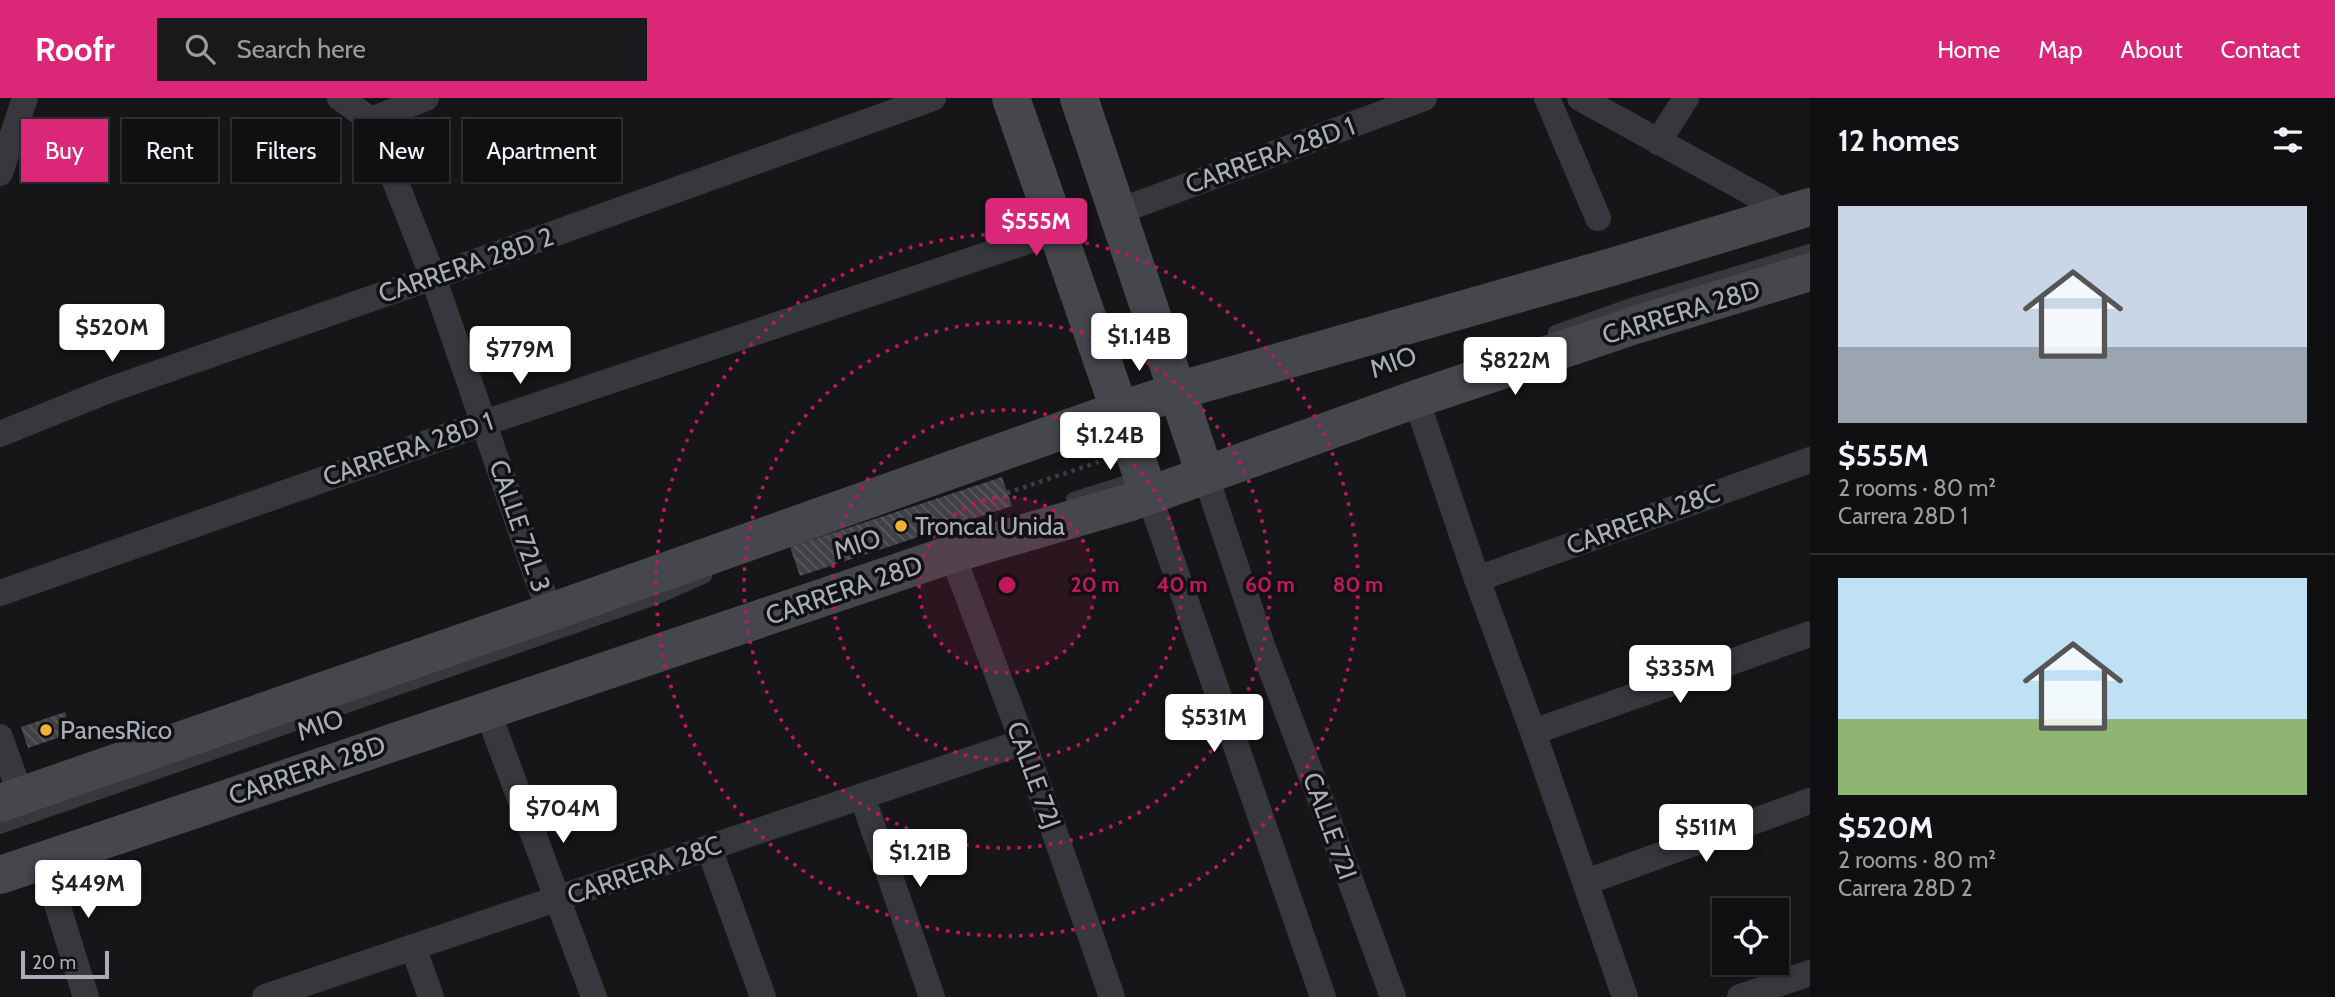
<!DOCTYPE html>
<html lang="en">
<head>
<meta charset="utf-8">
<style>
  :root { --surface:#101012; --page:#19191b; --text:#f1f3f6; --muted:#9c9d9f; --line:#303032; --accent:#db2777 }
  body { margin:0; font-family:Cabin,sans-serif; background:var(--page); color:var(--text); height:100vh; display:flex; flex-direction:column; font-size:26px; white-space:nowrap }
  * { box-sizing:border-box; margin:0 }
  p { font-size:23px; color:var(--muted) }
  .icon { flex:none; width:38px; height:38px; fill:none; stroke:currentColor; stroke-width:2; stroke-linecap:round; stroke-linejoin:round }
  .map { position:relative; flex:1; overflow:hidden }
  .sheet { display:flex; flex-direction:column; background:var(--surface); width:525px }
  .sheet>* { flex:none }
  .hud { position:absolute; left:21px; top:21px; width:665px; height:63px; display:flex; gap:14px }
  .buttons { position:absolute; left:1712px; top:800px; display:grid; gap:14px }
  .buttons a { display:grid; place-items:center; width:77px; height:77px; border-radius:0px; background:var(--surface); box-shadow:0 2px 5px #0004,0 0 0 2px var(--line); font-size:35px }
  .scale { position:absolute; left:21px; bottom:18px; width:88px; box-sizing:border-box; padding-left:7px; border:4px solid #a8adb8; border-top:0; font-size:19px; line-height:24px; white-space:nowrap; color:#a8adb8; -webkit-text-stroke:5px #111113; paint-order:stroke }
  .price { position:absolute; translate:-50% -60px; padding:0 16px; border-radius:7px; background:#fff; color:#222; font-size:23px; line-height:46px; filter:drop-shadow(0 2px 4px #0008) }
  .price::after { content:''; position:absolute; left:50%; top:42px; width:21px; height:16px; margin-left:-10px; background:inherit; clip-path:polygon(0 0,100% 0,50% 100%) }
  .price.active { background:var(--accent); color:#fff }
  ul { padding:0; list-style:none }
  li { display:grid; align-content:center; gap:14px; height:371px; padding:0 28px }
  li+li { border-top:2px solid var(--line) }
  li span { display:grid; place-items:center; height:217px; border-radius:0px; color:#555 }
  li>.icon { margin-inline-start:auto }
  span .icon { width:126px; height:126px; fill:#fffc; stroke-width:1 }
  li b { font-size:30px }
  h2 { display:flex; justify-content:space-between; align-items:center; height:84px; padding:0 28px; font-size:30px }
  .pill { padding:0 24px; border-radius:0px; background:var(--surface); box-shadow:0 2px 5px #0004,0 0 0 2px var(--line); font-size:24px; line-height:63px }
  .pill.active { background:var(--accent); color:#fff }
  header { display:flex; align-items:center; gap:42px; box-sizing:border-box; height:98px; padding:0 35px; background:var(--accent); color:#fff }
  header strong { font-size:33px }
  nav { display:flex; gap:38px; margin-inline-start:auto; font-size:24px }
  .search { width:490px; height:63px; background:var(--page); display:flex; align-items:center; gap:18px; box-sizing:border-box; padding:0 24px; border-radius:0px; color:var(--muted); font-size:26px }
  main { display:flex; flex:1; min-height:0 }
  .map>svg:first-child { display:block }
  .building { fill:url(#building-back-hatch) }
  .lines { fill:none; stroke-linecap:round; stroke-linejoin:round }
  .path { stroke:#3d3f44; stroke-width:4.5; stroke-dasharray:3.5 5; stroke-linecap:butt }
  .lane { stroke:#37383d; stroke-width:14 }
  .street { stroke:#37383d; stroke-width:26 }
  .secondary { stroke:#45474d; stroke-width:38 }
  .ring { fill:none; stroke:#c2185b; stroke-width:3.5; stroke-dasharray:3.5 7 }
  .poi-dot { fill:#f2b134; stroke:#111113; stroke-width:2.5 }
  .labels { text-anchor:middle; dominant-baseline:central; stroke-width:7; stroke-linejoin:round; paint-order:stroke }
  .street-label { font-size:26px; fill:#a8adb8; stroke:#111113 }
  .poi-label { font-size:26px; fill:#a8adb8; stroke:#111113; text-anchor:start }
  .centre { fill:#c2185b; stroke:#111113; stroke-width:3.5 }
  .ring-label { font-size:21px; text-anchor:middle; font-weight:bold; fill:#c2185b; stroke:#111113; stroke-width:7; stroke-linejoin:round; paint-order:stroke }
</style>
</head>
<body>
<header>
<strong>Roofr</strong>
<div class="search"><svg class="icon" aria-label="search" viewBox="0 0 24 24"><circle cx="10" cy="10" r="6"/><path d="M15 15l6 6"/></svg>Search here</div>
<nav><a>Home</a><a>Map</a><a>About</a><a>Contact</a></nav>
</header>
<main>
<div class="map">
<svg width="1810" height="899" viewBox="0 0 1810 899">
  <defs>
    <pattern id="building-back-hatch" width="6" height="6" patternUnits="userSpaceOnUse" patternTransform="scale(1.75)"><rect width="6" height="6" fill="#404145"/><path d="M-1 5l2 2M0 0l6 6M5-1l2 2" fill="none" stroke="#595a5e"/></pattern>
  </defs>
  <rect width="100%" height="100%" fill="#161618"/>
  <!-- building -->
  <g class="building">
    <polygon points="1002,379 1012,408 800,478 790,449"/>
    <polygon points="65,614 72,635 28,650 21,629"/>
  </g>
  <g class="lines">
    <!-- path -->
    <polyline class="path" points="1007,395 1104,362"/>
    <!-- lane -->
    <g class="lane">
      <polyline points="1555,234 1628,208 1810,153"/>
      <polyline points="1073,401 1140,380"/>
      <polyline points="0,729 653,501 705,478"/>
    </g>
    <!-- street -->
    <g class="street">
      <polyline points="340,0 371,22 433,179 539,485 551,514"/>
      <polyline points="1547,0 1598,120"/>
      <polyline points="1580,0 1767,103 1785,116"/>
      <polyline points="371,22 426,0"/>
      <polyline points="1658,44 1686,0"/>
      <polyline points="0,75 25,0"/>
      <polyline points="1117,114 1424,0"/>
      <polyline points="1416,301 1477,481 1533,634 1625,899"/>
      <polyline points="0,336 109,292 433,179 933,0"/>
      <polyline points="1205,376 1263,550 1326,716 1393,899"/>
      <polyline points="1149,397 1323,899"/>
      <polyline points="952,456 1023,644 1112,899"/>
      <polyline points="1477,481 1810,362"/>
      <polyline points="0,495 484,325 1058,133"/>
      <polyline points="487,612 594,899"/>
      <polyline points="1533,634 1810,536"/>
      <polyline points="0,639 21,698"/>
      <polyline points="862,698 932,899"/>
      <polyline points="709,750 763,899"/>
      <polyline points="43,761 86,899"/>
      <polyline points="1586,784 1810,703"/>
      <polyline points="413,849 431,899"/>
      <polyline points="265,899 1023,644"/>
      <polyline points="1740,899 1810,875"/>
    </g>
    <!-- secondary -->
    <g class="secondary">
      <polyline points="1011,0 1149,397"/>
      <polyline points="1079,0 1205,376"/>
      <polyline points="0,705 551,514 1100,319 1191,289 1615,168 1810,109"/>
      <polyline points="0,777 952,456 1131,404 1416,301 1635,227 1810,174"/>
    </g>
  </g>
  <!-- distance rings -->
  <circle cx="1007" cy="487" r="88" fill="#c2185b" fill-opacity=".12"/>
  <g class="ring">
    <circle cx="1007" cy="487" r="88"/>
    <circle cx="1007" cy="487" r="175"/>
    <circle cx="1007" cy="487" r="263"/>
    <circle cx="1007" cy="487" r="351"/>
  </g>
  <!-- markers -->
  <g class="poi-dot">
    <circle cx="901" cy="428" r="7"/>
    <circle cx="46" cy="632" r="7"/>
  </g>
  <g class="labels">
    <!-- street labels -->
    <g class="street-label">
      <text transform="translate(1270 57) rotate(-20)">CARRERA 28D 1</text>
      <text transform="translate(466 167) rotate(-19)">CARRERA 28D 2</text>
      <text transform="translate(1681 214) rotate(-17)">CARRERA 28D</text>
      <text transform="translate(1393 264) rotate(-20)">MIO</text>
      <text transform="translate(408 351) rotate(-19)">CARRERA 28D 1</text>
      <text transform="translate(1643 421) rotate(-20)">CARRERA 28C</text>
      <text transform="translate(520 428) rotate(71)">CALLE 72L 3</text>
      <text transform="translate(857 446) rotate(-18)">MIO</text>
      <text transform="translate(844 492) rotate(-19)">CARRERA 28D</text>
      <text transform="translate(320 627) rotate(-19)">MIO</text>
      <text transform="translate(307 672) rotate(-19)">CARRERA 28D</text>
      <text transform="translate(1034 677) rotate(70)">CALLE 72J</text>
      <text transform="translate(1330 728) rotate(70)">CALLE 72I</text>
      <text transform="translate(644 772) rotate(-19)">CARRERA 28C</text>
    </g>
    <!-- poi labels -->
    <g class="poi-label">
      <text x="915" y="428">Troncal Unida</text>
      <text x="60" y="632">PanesRico</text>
    </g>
  </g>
  <circle cx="1007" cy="487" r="10" class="centre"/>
  <g class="ring-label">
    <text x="1095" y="494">20 m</text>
    <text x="1182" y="494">40 m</text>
    <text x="1270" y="494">60 m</text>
    <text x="1358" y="494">80 m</text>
  </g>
</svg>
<div class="buttons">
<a><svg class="icon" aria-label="locate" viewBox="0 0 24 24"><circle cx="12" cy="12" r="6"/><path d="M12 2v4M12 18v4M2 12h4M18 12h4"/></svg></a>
</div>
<div class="scale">20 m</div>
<b class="price active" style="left:1036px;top:160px">$555M</b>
<b class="price" style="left:112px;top:266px">$520M</b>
<b class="price" style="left:1139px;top:275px">$1.14B</b>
<b class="price" style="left:520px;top:288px">$779M</b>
<b class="price" style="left:1515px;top:299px">$822M</b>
<b class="price" style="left:1110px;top:374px">$1.24B</b>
<b class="price" style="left:1680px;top:607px">$335M</b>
<b class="price" style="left:1214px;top:656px">$531M</b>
<b class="price" style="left:563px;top:747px">$704M</b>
<b class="price" style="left:1706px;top:766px">$511M</b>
<b class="price" style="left:920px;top:791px">$1.21B</b>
<b class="price" style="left:88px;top:822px">$449M</b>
<div class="hud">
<a class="pill active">Buy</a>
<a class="pill">Rent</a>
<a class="pill">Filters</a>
<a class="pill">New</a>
<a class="pill">Apartment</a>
</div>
</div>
<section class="sheet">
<h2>12 homes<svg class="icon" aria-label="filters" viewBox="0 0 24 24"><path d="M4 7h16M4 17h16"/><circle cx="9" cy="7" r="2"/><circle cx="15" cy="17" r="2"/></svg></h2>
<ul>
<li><span style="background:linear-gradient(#c9d6e8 65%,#9aa5b1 0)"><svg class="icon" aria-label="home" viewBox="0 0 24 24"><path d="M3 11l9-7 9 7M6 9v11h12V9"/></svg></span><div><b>$555M</b><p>2 rooms · 80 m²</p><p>Carrera 28D 1</p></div></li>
<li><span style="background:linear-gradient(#bfe0f5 65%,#8fb573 0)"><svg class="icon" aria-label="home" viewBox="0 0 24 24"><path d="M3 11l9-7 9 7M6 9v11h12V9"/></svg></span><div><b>$520M</b><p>2 rooms · 80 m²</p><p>Carrera 28D 2</p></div></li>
</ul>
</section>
</main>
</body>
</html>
